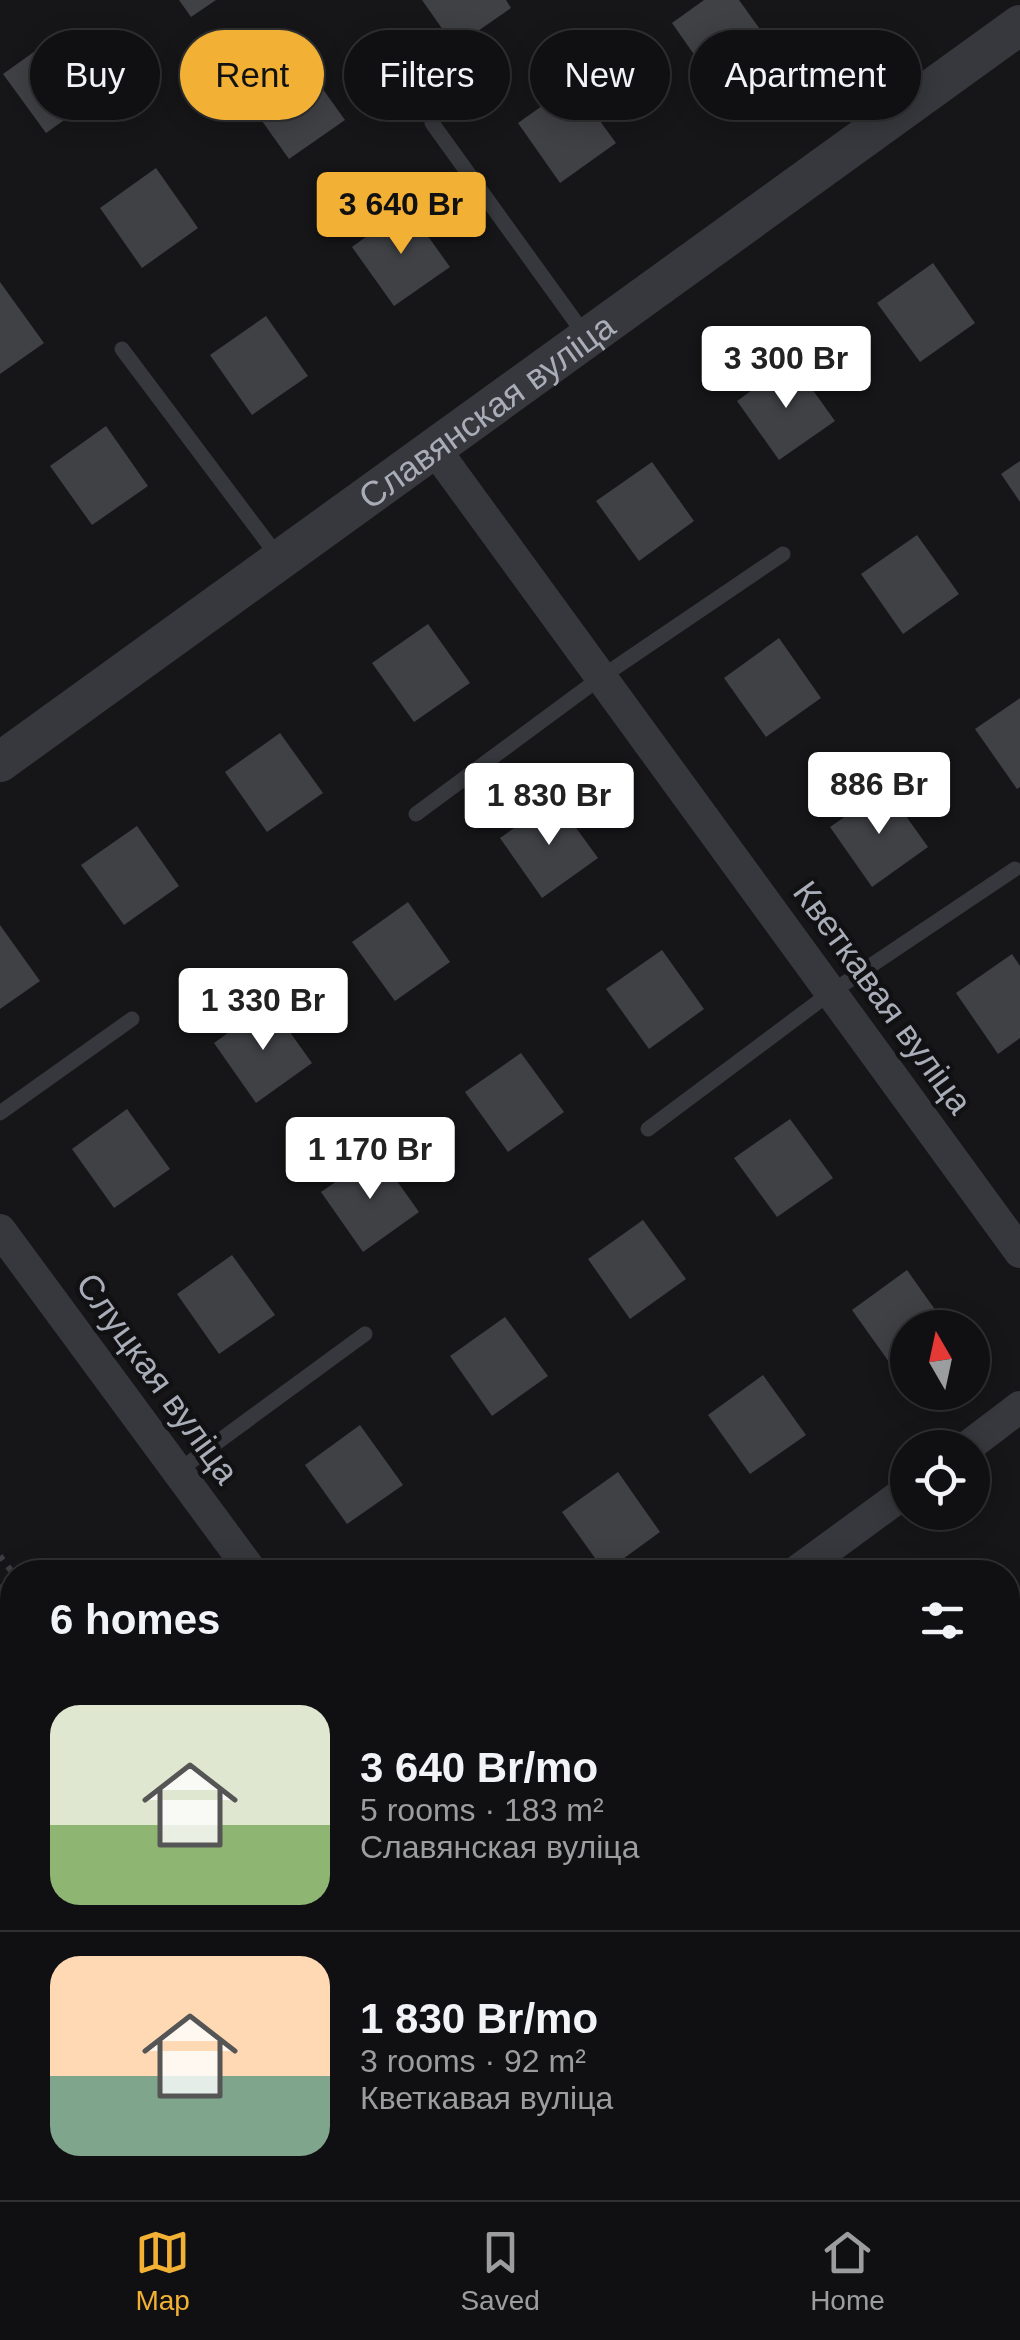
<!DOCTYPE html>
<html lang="en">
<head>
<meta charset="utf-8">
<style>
  :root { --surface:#101012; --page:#1e1e20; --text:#f1f3f6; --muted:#9c9d9f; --line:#303032; --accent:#f2b134 }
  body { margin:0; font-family:Arial,sans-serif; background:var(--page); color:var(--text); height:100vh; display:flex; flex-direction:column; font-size:38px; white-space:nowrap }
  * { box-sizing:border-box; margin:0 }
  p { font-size:32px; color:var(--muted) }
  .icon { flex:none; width:55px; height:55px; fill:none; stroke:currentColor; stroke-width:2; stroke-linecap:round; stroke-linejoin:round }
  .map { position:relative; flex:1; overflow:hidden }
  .side { position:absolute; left:0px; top:1560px; width:1020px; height:640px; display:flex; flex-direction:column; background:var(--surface); border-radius:40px 40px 0 0; box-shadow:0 5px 25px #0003,0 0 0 2px var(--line) }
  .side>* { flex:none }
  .guide { position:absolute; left:30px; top:30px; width:960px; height:90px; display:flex; gap:20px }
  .needle { width:65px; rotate:351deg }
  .buttons { position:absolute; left:890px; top:1310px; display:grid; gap:20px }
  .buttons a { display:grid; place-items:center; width:100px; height:100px; border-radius:50%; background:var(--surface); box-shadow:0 5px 25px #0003,0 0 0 2px var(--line); font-size:50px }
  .price { position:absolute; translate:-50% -85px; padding:0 22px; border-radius:10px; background:#fff; color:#222; font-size:32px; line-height:65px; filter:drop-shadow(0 2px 5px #0008) }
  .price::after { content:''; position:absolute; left:50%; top:60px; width:30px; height:22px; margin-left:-15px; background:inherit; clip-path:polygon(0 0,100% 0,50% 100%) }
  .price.current { background:var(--accent); color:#111 }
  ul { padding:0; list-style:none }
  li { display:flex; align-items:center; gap:30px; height:250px; padding:0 50px }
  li+li { border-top:2px solid var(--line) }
  li span { display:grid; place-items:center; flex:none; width:280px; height:200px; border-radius:30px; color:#555 }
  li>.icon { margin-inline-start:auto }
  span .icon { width:120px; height:120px; fill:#fffc; stroke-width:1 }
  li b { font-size:42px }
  h2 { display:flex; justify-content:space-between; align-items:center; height:120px; padding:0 50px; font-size:42px }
  .pill { padding:0 35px; border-radius:45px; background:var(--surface); box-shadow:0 5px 25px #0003,0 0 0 2px var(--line); font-size:35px; line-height:90px }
  .pill.current { background:var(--accent); color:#111 }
  .tabs { display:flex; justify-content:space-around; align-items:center; height:140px; border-top:2px solid var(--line); background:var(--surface); font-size:28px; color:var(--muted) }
  .tabs a { display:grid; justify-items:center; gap:5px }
  .tabs .current { color:var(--accent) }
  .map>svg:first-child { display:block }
  .water { fill:url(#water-waves) }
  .building { fill:#404145 }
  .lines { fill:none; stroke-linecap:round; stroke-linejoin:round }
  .path { stroke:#3d3f44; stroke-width:6; stroke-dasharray:5 8; stroke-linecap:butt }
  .service { stroke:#37383d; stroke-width:15 }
  .minor { stroke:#37383d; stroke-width:32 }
  .tertiary { stroke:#37383d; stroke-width:40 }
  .secondary { stroke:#45474d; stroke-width:45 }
  .labels { text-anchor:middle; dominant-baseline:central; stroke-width:9; stroke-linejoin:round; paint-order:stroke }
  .street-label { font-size:35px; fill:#a8adb8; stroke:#111113 }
</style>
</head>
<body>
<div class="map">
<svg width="1020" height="2200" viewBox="0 0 1020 2200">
  <defs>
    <pattern id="water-waves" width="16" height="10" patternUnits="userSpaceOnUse" patternTransform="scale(2.5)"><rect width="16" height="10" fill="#2c353c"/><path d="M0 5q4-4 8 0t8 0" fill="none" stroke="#485056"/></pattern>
  </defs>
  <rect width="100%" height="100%" fill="#161618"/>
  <!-- water -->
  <polygon class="water" points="0,1739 12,1756 12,1801 0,1811"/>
  <!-- building -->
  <g class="building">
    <polygon points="179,0 216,0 191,17"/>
    <polygon points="422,0 506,0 511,8 455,47"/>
    <polygon points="704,0 739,0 770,43 714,83 672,23"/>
    <polygon points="59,34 101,94 46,133 3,74"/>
    <polygon points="302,60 345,120 289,159 247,100"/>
    <polygon points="573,84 616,143 560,183 518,123"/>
    <polygon points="156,168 198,228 142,268 100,208"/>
    <polygon points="407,207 450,267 394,306 352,247"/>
    <polygon points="933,263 975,323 920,362 877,303"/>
    <polygon points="0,282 44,343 0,374"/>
    <polygon points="266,316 308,376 252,415 210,355"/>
    <polygon points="792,361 835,421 779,460 737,401"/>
    <polygon points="106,426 148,486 92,525 50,466"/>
    <polygon points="1020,461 1020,502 1001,474"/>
    <polygon points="652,462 694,521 639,561 596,501"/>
    <polygon points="917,535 959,594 903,634 861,574"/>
    <polygon points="428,624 470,683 414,722 372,663"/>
    <polygon points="779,638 821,698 766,737 724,678"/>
    <polygon points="1020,698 1020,787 1017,789 975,729"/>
    <polygon points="280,733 323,793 267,832 225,772"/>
    <polygon points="886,788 928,847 872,887 830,827"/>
    <polygon points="555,799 598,858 542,898 500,838"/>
    <polygon points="137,826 179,886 124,925 81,865"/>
    <polygon points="408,902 450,962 395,1001 352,942"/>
    <polygon points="0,925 40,981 0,1009"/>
    <polygon points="662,950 704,1009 649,1049 606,989"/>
    <polygon points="1012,954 1020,966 1020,1038 998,1054 956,993"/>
    <polygon points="269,1003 312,1063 256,1103 214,1043"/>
    <polygon points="521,1053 564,1112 508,1152 465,1092"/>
    <polygon points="127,1109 170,1169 114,1208 72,1149"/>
    <polygon points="790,1119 833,1178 777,1217 734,1158"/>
    <polygon points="377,1153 419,1212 363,1252 321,1192"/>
    <polygon points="643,1220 686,1279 630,1319 588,1259"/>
    <polygon points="232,1255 275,1315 219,1354 177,1294"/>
    <polygon points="907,1270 948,1328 908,1328 908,1360 894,1369 852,1310"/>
    <polygon points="505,1317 548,1376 492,1416 450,1356"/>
    <polygon points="763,1375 806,1435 750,1474 708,1415"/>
    <polygon points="360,1425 403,1485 347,1524 305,1465"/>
    <polygon points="618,1472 660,1532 605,1572 562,1512"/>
    <polygon points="1020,1798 1020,1839 1008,1822 1008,1806"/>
    <polygon points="1020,2034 1020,2124 1015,2128 1008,2117 1008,2043"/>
    <polygon points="847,2188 923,2188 905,2200 856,2200"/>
  </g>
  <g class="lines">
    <!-- path -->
    <g class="path">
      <polyline points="0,1556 12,1572"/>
      <polyline points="465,2188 474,2200"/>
    </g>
    <!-- service -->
    <g class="service">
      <polyline points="432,123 585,335"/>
      <polyline points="122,349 279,558"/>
      <polyline points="416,814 600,678 783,554"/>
      <polyline points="0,1113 132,1019"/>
      <polyline points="648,1129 830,993 1015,869"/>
      <polyline points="178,1471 365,1334"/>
      <polyline points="0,1922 12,1912"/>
      <polyline points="40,2200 46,2188"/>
    </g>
    <!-- minor -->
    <g class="minor">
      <polyline points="434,448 1020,1252"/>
      <polyline points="0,1230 252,1572"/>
      <polyline points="966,1448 1020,1407"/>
      <polyline points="796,1572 908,1490"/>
      <polyline points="689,2188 698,2200"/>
    </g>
    <!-- tertiary -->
    <path class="tertiary" id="s1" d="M0 762 1020 25"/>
    <!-- secondary -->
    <g class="secondary">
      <polyline points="0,1607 12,1625"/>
      <polyline points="412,2188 421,2200"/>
    </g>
  </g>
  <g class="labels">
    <!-- street labels -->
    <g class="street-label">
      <text stroke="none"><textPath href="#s1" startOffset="600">Славянская вуліца</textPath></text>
      <text transform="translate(883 997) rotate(54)">Кветкавая вуліца</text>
      <text transform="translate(158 1378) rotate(54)">Слуцкая вуліца</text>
    </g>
  </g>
</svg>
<div class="buttons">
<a><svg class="needle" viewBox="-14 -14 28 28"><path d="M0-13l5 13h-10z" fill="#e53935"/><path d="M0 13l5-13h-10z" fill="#9c9d9f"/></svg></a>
<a><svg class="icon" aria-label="locate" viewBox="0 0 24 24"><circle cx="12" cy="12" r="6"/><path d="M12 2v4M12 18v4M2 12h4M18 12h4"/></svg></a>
</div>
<b class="price current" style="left:401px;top:257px">3 640 Br</b>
<b class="price" style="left:786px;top:411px">3 300 Br</b>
<b class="price" style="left:879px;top:837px">886 Br</b>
<b class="price" style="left:549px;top:848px">1 830 Br</b>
<b class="price" style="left:263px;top:1053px">1 330 Br</b>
<b class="price" style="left:370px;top:1202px">1 170 Br</b>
<div class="guide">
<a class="pill">Buy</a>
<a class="pill current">Rent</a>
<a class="pill">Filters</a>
<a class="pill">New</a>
<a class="pill">Apartment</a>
</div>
<section class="side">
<h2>6 homes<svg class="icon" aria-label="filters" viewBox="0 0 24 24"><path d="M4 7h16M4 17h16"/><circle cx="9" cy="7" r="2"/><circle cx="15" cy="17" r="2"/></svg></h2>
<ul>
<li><span style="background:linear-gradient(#dfe7d0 60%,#8fb573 0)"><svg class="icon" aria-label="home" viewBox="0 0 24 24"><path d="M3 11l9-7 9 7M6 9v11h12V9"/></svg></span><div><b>3 640 Br/mo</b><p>5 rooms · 183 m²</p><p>Славянская вуліца</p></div></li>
<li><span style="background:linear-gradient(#ffd9b3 60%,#7fa58c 0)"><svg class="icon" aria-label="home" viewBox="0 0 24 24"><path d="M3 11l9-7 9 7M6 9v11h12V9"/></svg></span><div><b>1 830 Br/mo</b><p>3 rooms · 92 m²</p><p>Кветкавая вуліца</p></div></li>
</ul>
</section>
</div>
<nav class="tabs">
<a class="current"><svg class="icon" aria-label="map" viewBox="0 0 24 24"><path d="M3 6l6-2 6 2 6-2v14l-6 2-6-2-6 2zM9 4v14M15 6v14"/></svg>Map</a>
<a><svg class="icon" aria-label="saved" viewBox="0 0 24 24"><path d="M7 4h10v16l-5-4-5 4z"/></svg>Saved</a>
<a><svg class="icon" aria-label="home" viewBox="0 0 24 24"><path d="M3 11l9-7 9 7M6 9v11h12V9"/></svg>Home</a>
</nav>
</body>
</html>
